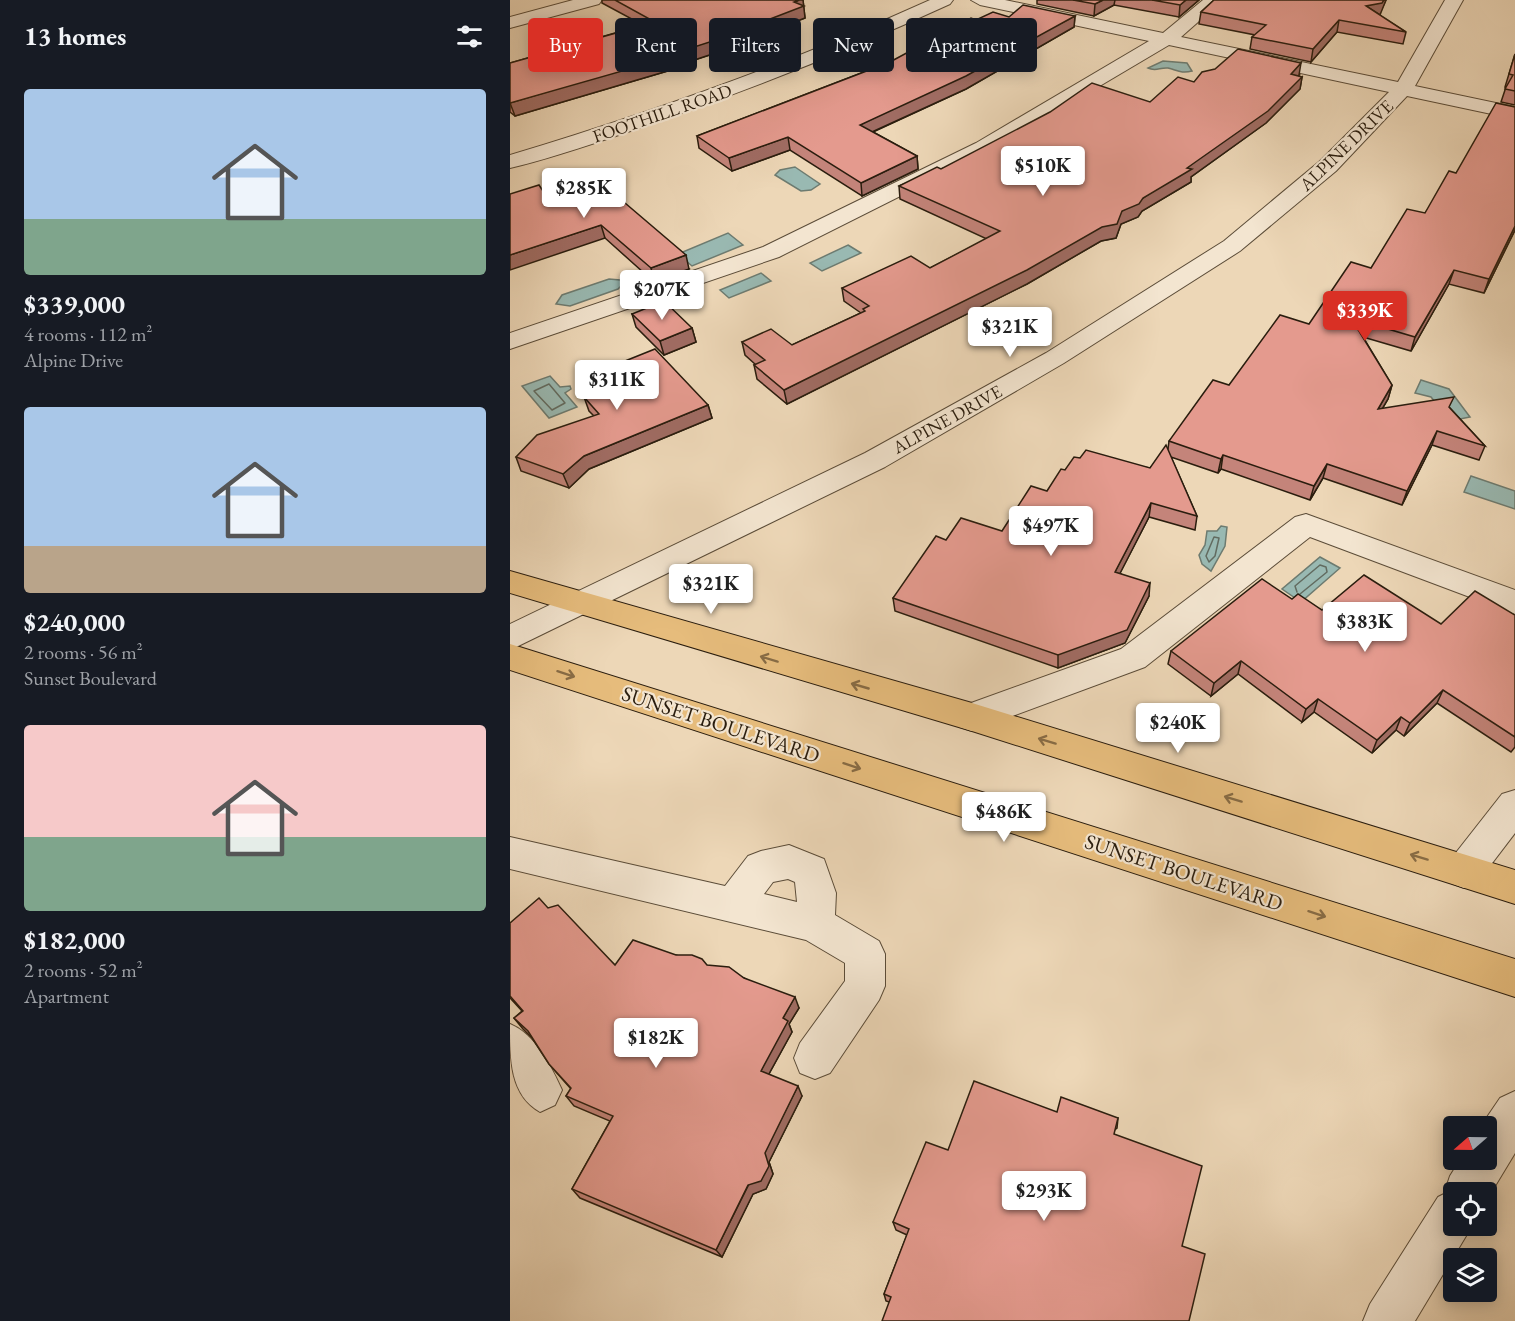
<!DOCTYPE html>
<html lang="en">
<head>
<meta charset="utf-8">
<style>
  :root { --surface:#171b24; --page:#20242c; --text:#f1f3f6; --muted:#9ea1a6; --accent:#d93025 }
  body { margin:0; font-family:"EB Garamond",serif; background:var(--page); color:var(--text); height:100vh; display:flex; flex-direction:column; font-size:22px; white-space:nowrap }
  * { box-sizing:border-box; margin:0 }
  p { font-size:20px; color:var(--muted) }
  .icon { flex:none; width:33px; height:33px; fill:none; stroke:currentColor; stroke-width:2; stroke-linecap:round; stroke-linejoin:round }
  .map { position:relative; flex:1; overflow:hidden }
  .panel { display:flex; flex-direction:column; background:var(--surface); width:510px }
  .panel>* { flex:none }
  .hud { position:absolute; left:18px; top:18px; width:570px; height:54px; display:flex; gap:12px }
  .needle { width:39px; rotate:250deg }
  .tools { position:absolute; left:933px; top:1116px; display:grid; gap:12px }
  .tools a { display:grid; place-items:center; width:54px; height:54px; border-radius:6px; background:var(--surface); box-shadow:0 3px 15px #0003; font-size:30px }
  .price { position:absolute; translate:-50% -51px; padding:0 14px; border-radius:6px; background:#fff; color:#222; font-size:20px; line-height:39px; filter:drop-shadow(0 2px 3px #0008) }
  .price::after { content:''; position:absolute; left:50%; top:36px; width:18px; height:14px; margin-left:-9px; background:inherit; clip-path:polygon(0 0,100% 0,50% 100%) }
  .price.on { background:var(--accent); color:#fff }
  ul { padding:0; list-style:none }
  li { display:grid; align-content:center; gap:12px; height:318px; padding:0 24px }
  li span { display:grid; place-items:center; height:186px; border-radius:6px; color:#555 }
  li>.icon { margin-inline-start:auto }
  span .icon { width:108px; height:108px; fill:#fffc; stroke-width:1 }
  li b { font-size:26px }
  h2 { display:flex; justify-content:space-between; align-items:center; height:72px; padding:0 24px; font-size:26px }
  .chip { padding:0 21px; border-radius:6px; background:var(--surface); box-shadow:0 3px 15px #0003; font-size:21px; line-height:54px }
  .chip.on { background:var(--accent); color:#fff }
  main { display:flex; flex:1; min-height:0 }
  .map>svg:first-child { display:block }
  .water { fill:#99b9b2; stroke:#6d7b70; stroke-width:1.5 }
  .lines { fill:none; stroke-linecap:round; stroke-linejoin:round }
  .shore { stroke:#626b60; stroke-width:1.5 }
  .minor-casing { stroke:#5b4c38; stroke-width:2 }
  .major-casing { stroke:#2a1d0e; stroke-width:2 }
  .minor { fill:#f3e5d0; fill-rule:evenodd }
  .major { fill:#e6bc7c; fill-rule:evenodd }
  .wall { fill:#c4847a; stroke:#2a1d0e; stroke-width:1.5 }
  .shaded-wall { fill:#a06c63; stroke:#2a1d0e; stroke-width:1.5 }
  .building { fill:#e49a8e; stroke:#2a1d0e; stroke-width:1.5 }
  .oneway { stroke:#886c45 }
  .labels { text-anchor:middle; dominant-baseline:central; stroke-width:4.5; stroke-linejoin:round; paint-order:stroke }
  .far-street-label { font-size:18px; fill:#2a1d0e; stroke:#f3e5d0 }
  .street-label { font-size:21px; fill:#2a1d0e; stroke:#f3e5d0 }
</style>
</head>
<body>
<main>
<section class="panel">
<h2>13 homes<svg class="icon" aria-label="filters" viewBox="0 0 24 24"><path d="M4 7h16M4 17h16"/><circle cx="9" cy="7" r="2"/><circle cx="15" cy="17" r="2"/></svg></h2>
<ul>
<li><span style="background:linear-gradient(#a9c7e8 70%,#7fa58c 0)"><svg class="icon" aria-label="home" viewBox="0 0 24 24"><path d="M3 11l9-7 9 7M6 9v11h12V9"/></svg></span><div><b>$339,000</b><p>4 rooms · 112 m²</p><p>Alpine Drive</p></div></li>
<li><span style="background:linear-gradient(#a9c7e8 75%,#b9a48a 0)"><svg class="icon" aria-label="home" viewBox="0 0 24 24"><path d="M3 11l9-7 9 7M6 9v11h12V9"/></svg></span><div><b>$240,000</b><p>2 rooms · 56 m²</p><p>Sunset Boulevard</p></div></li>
<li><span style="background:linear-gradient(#f6c9c9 60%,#7fa58c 0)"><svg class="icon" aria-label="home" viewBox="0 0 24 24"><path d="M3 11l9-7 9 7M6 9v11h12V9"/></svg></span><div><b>$182,000</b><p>2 rooms · 52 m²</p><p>Apartment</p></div></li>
</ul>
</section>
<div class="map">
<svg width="1005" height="1321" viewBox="0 0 1005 1321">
  <rect width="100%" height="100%" fill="#edd7b7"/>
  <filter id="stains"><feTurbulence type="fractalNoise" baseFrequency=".00333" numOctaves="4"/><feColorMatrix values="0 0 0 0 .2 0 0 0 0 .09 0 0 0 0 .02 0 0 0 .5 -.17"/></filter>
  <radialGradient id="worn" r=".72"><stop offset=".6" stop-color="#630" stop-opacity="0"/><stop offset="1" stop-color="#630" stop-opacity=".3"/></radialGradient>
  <!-- water -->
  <g class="water">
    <path d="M653 61 677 63 682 71C671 74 667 70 658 68 650 67 646 72 638 68Z"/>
    <polygon points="285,167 310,184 301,190 291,191 265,175 270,170"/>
    <polygon points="218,233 233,245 182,266 168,254"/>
    <polygon points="338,245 351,253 312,271 300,263"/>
    <polygon points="251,273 261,281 219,298 210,290"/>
    <polygon points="99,279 110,280 113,284 108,289 60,306 46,304 52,295"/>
    <polygon points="40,376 50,387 60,386 61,389 55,393 67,407 39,418 12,386"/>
    <polygon points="911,380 939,389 960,417 940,421 921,397 905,393"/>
    <polygon points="961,476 1005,491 1005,509 954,492"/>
    <polygon points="711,526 717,527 715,546 701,571 692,564 689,555 695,545 697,531 707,531"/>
    <polygon points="810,557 830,568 791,602 772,589"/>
  </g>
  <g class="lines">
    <!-- shore -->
    <g class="shore">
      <polygon points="39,384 55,403 42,410 24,391"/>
      <polygon points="704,537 709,538 705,556 699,562 696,556"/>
      <polyline points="787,592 785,586 810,565 816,567 817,572 790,594"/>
    </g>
    <defs>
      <g id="minor">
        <polygon points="63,0 92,0 89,4 0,28 0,17"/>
        <path d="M420 0H443L440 4C340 50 239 90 135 126 91 141 46 157 0 168V155C143 112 283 62 420 0Z"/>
        <polygon points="461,0 495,0 653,33 693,0 713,0 671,37 888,82 935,0 953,0 905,86 1005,107 1005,119 897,96 826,171 730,251 554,363 375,467 0,650 0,624 355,453 536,353 714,241 810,161 879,92 659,45 480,151 269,257 0,349 0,333 253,247 466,143 639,41 470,5"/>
        <polygon points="796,514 1005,590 1005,614 800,537 635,667 462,731 450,727 445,717 450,707 611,649 785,517"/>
        <polygon points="1005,790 1005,833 967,883 954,888 941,883 935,871 941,859 992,794"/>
        <path d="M0 837 215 886 238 856 251 851 279 845 314 859 326 893 325 915 369 941 375 954V986L369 1000 320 1073 305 1079 290 1073 284 1058 290 1043 335 981V963L296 940 0 869ZM278 879 285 882 287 902 254 894 263 882Z"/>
        <path d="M0 1024C25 1034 41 1066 52 1090L45 1105 30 1112C0 1095 0 1060 0 1024Z"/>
        <polygon points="1005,1091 1005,1153 976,1201 976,1192 944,1192 944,1226 962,1226 905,1321 853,1321 860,1304 928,1197 934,1194 940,1176 950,1160 976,1160 976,1126 971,1126 990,1098"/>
      </g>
      <g id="major">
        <polygon points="0,571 462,703 1005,870 1005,904 462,731 0,593"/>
        <polygon points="0,644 1005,959 1005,997 0,670"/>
      </g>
    </defs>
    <!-- minor casing -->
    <use href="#minor" class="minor-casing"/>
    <!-- major casing -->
    <use href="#major" class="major-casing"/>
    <!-- minor -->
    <use href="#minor" class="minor"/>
    <!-- major -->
    <use href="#major" class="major"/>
  </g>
  <!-- wall -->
  <g class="wall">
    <polygon points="92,0 293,0 295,18 238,40 239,42 160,68 161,70 5,116 0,112 0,63 133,25 92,3"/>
    <polygon points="527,0 689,0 669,17 604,5 584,16 527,4"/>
    <polygon points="704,0 876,0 869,15 896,32 893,44 827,32 801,62 740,49 742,37 745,35 689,24 691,12"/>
    <polygon points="565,16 564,27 456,89 363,132 407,156 408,169 352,196 280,150 222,171 189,148 187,136 380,62 466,20 499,17"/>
    <polygon points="1005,54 1005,105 991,102 996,87 995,87"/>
    <polygon points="789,75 788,76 792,77 790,89 756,123 681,177 681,182 632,211 628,217 611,224 606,238 591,241 517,284 277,404 247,379 244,365 246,365 235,355 232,342 282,345 351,313 334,301 332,288 420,268 477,239 390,199 389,186 431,169 640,102 684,82"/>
    <polygon points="1005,107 1005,230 974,293 939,284 901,351 853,337 882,385 878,399 872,409 940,408 975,446 969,460 922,445 892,505 813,478 800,500 711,469 708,473 661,457 687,516 685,530 639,517 610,573 639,596 615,643 548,668 385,611 383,598 436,540 492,531 537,491 555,470 570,458 640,468 658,449 659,441 719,385 799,324 861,268 915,213 946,173"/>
    <polygon points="33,191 179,269 144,282 95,238"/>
    <polygon points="122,314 182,328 186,342 154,355 126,327"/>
    <polygon points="70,379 198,405 202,418 79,469 59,488 11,471 6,457 84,416 79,411 74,397 77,396 74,393"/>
    <polygon points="782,599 812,610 931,624 1005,615 1005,747 1001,752 927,703 894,736 886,730 862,753 804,712 792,722 728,674 701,696 658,664 661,651"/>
    <polygon points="38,908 105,965 166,955 234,978 289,1008 279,1024 282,1032 259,1074 292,1096 259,1162 263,1174 256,1189 243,1194 212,1257 70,1198 62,1189 100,1121 64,1106 56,1096 61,1089 39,1064 22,1038 13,1029 4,1018 12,1011 0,998 0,923"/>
    <polygon points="547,1112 608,1118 607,1128 379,1302 376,1301 374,1294 397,1235 386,1230 383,1222"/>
  </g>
  <!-- shaded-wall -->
  <g class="shaded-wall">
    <polygon points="289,0 293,0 295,18 238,40 239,42 160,68 161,70 5,116 0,103 156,56 234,29"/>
    <polygon points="593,0 605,0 604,5 584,16 585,4"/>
    <polygon points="676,0 689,0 669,17 670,5"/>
    <polygon points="874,0 876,0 870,15 856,6"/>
    <polygon points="565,16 564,27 456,89 351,137 350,125"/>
    <polygon points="829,20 827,32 801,62 803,49"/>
    <polygon points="791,63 789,75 778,87 781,74"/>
    <polygon points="792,77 790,89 756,123 681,177 681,182 632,211 628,217 611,224 606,238 591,241 517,284 277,404 274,390 612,211 633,198 677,168"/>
    <polygon points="278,137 280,150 222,171 219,158"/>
    <polygon points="407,156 408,169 352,196 351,183"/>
    <polygon points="91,225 95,238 0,270 0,255"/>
    <polygon points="1005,226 1005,230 974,293 979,279"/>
    <polygon points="176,255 179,269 144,282 141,268"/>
    <polygon points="944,270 939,284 901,351 905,337"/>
    <polygon points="182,328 186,342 154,355 150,341"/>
    <polygon points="882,385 878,399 864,423 868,409"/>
    <polygon points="198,405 202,418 79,469 59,488 53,474 74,456"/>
    <polygon points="927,431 922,445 892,505 897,491"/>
    <polygon points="713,455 711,469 708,473 711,459"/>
    <polygon points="817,464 813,478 800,500 804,486"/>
    <polygon points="641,503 639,517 604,585 605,572"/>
    <polygon points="640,583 639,596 615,643 548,668 548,655"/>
    <polygon points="731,661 728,674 701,696 704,683"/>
    <polygon points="933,690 927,703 894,736 900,723"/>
    <polygon points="808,699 804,712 792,722 796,709"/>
    <polygon points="891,717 886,730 862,753 867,740"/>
    <polygon points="285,997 289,1008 279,1024 282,1032 255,1081 251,1071 273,1018"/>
    <polygon points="288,1086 292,1096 259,1162 263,1174 256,1189 243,1194 212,1257 206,1250"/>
  </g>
  <!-- building -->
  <g class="building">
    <polygon points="105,0 289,0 284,2 294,6 234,29 237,30 156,56 158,58 0,103 0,63 145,22"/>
    <polygon points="563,0 593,0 585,4"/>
    <polygon points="642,0 676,0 670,5"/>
    <polygon points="704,0 874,0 872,3 856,6 896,32 829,20 803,49 742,37 756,25 691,12"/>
    <polygon points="513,5 565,16 456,76 350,125 407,156 351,183 278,137 219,158 187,136 380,62 461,18 466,20 483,12 499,17"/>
    <polygon points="728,49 791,63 781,74 792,77 758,111 677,168 682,169 633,198 629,204 612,211 607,224 592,227 517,270 274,390 244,365 255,360 232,342 261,329 282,345 355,311 353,309 359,306 332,288 401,256 420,268 490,231 389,186 427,167 431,169 540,112 582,83 640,102 668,77 684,82 692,72 705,69"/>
    <polygon points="1005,54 1005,91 995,89 1003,75 999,74"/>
    <polygon points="986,103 1005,107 1005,226 979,279 944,270 905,337 841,318 882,385 868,409 944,397 939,407 975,446 927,431 897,491 817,464 804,486 713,455 711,459 659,441 703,380 719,385 770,315 799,324 841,262 861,268 897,209 915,213 939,171 946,173"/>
    <polygon points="81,174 176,255 141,268 91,225 0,255 0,194 29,185 33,191"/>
    <polygon points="154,301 182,328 150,341 122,314"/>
    <polygon points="145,349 198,405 74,456 53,474 6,457 27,435 89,414 74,397 83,394 70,379"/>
    <polygon points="656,445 687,516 641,503 605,572 640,583 617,630 548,655 383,598 426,536 436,540 451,518 492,531 521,486 537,491 551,469 555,470 564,457 570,458 576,450 640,468"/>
    <polygon points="854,575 931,624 965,591 1005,615 1005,737 933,690 900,723 891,717 867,740 808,699 796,709 731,661 704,683 661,651 752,579 782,599 788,594 812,610"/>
    <polygon points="29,898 38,908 48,905 105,965 123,940 166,955 182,955 192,959 197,965 219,967 234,978 285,997 273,1018 278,1021 251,1071 288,1086 255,1153 259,1166 251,1181 238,1185 206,1250 62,1189 103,1116 56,1096 61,1088 39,1064 18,1031 4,1018 13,1011 0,996 0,923"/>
    <polygon points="464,1081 547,1112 551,1097 608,1118 604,1134 692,1166 672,1246 695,1254 679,1321 372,1321 381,1297 374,1294 399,1229 383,1222 416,1142 438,1150"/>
  </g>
  <!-- one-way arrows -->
  <defs><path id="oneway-shaft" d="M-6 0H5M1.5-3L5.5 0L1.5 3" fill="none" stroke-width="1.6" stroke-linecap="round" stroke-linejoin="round" transform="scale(1.5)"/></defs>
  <g class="oneway">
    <use href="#oneway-shaft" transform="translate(259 659) rotate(-163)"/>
    <use href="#oneway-shaft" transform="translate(56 674) rotate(18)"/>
    <use href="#oneway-shaft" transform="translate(350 686) rotate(-164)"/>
    <use href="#oneway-shaft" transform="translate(537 741) rotate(-163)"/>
    <use href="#oneway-shaft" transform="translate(342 766) rotate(18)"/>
    <use href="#oneway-shaft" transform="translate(723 799) rotate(-163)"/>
    <use href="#oneway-shaft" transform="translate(909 857) rotate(-163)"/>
    <use href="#oneway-shaft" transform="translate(807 914) rotate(18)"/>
  </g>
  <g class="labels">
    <!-- far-street labels -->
    <g class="far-street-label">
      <text transform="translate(152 113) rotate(-19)">FOOTHILL ROAD</text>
      <text transform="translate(836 145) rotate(-44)">ALPINE DRIVE</text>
      <text transform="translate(437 419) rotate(-29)">ALPINE DRIVE</text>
    </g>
    <!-- street labels -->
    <g class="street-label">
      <text transform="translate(211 724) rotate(18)">SUNSET BOULEVARD</text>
      <text transform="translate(674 872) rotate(18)">SUNSET BOULEVARD</text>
    </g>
  </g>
  <rect width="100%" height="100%" filter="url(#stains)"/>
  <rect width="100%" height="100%" fill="url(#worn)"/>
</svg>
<div class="tools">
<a><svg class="needle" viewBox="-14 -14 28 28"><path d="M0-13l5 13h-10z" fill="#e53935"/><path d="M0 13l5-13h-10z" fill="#9ea1a6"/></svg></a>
<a><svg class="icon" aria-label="locate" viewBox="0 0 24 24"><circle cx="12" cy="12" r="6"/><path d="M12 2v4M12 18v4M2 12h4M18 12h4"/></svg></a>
<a><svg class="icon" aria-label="layers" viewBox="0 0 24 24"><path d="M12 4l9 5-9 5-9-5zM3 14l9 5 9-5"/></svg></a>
</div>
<b class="price" style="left:533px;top:197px">$510K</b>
<b class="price" style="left:74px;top:219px">$285K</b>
<b class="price" style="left:152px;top:321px">$207K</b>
<b class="price on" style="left:855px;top:342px">$339K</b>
<b class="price" style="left:500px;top:358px">$321K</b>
<b class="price" style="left:107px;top:411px">$311K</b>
<b class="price" style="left:541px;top:557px">$497K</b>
<b class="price" style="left:201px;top:615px">$321K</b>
<b class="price" style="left:855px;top:653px">$383K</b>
<b class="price" style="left:668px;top:754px">$240K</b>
<b class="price" style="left:494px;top:843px">$486K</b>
<b class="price" style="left:146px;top:1069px">$182K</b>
<b class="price" style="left:534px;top:1222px">$293K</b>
<div class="hud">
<a class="chip on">Buy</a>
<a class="chip">Rent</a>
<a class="chip">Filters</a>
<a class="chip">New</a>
<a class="chip">Apartment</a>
</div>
</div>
</main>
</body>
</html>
